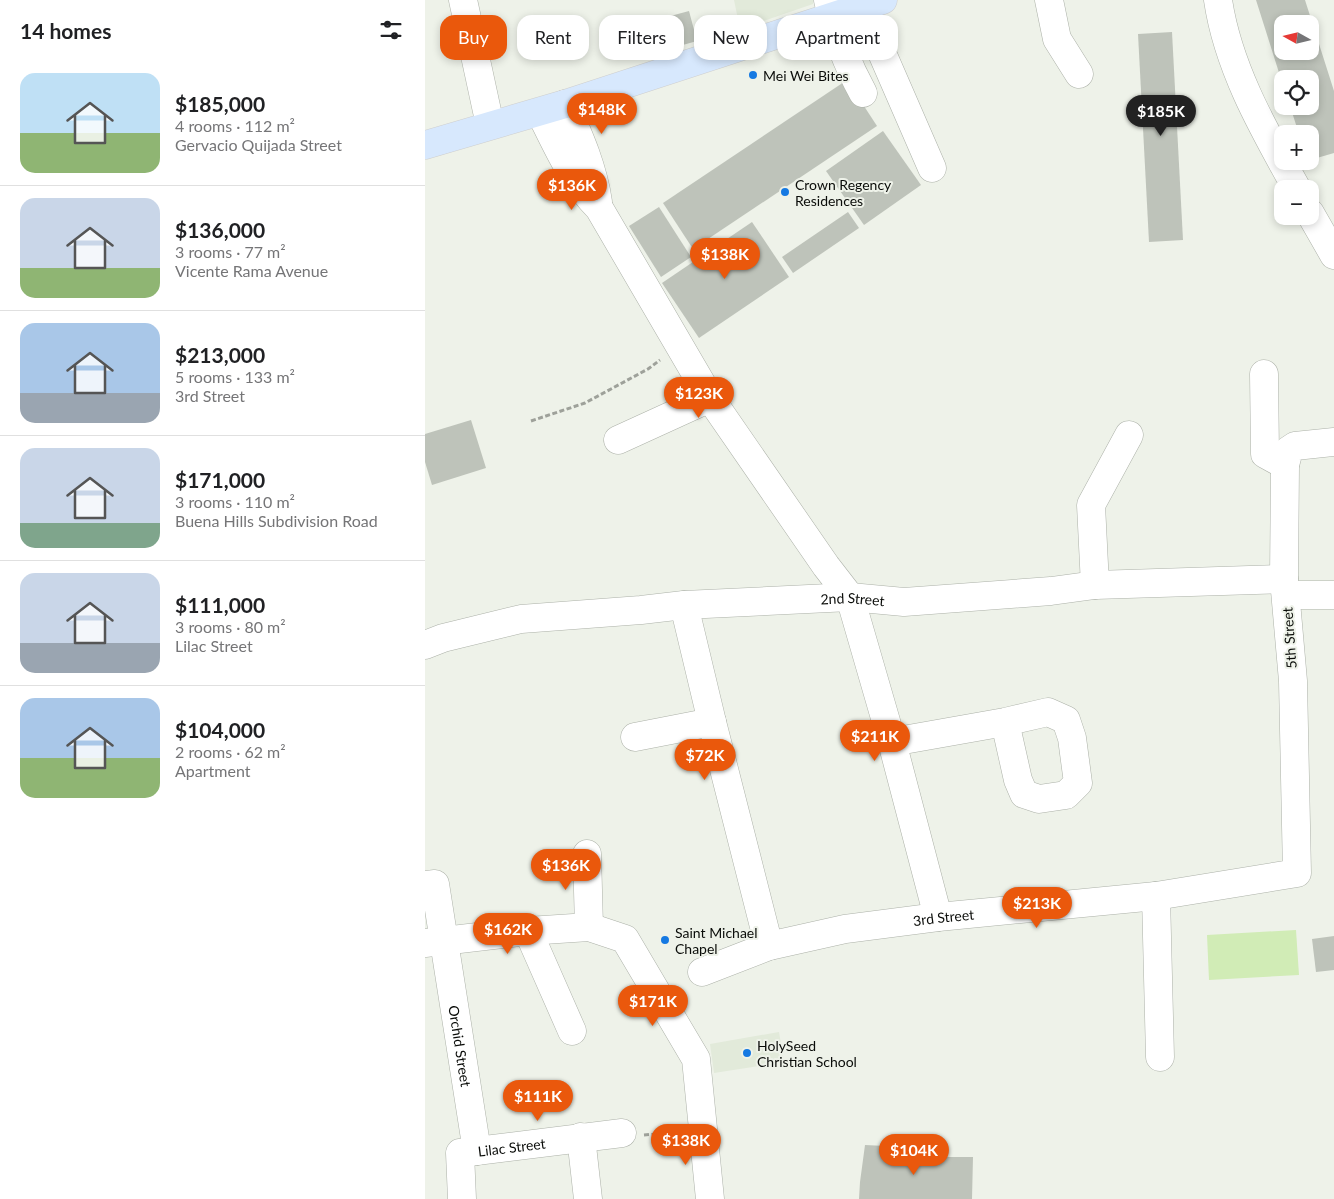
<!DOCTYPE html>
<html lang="en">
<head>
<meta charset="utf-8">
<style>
  :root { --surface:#fff; --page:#f2f2f2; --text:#202124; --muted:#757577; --line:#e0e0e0; --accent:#ea580c }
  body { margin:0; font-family:Lato,sans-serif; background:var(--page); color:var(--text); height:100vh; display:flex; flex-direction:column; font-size:19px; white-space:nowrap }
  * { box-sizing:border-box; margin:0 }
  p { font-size:16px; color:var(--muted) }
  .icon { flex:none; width:28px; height:28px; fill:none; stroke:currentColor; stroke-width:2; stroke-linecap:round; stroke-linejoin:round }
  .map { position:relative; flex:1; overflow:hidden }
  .drawer { display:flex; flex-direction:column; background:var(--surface); width:425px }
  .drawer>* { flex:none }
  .top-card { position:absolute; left:15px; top:15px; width:475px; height:45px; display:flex; gap:10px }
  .needle { width:32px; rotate:278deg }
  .tools { position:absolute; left:849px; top:15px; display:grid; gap:10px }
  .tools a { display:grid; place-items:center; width:45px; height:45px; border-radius:10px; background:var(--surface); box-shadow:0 2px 8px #0003; font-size:25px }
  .price { position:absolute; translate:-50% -42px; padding:0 11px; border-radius:18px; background:var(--accent); color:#fff; font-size:16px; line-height:32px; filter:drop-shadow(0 1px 2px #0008) }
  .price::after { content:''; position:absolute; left:50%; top:30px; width:15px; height:11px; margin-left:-8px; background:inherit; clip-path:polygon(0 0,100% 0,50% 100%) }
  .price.on { background:#222; color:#fff }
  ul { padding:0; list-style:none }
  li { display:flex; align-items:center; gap:15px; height:125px; padding:0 20px }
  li+li { border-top:1px solid var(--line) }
  li span { display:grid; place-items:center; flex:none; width:140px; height:100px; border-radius:15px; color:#555 }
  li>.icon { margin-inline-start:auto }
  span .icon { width:60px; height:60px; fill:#fffc; stroke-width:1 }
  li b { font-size:21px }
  h2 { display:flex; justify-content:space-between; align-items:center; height:60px; padding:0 20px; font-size:21px }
  .pill { padding:0 18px; border-radius:15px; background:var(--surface); box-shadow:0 2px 8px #0003; font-size:18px; line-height:45px }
  .pill.on { background:var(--accent); color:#fff }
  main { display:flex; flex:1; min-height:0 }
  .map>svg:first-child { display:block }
  .built { fill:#e2eada }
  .green { fill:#d1ecb6 }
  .building { fill:#bec3ba; fill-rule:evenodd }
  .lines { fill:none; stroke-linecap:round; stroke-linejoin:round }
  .minor-casing { stroke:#acb1a8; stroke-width:29 }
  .major-casing { stroke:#cecece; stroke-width:29 }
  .path { stroke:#9ea19a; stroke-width:3; stroke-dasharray:5 2.5; stroke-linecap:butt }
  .minor { stroke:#fff; stroke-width:28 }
  .major { stroke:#d7e8fd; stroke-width:28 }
  .poi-dot { fill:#1579e2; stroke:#eef2e9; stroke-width:2 }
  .labels { text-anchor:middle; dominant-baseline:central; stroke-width:4; stroke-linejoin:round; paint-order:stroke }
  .poi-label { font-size:14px; fill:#0a0c09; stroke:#eef2e9; text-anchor:start }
  .street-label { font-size:14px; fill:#0a0c09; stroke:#eef2e9 }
</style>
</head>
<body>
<main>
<section class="drawer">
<h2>14 homes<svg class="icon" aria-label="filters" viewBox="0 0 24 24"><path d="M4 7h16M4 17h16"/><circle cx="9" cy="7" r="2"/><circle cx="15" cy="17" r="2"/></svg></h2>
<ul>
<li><span style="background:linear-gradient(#bfe0f5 60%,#8fb573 0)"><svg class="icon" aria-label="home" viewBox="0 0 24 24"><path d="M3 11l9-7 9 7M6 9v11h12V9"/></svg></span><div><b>$185,000</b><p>4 rooms · 112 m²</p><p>Gervacio Quijada Street</p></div></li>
<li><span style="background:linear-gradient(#c9d6e8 70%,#8fb573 0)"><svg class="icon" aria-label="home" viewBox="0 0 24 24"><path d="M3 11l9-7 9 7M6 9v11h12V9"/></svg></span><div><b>$136,000</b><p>3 rooms · 77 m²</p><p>Vicente Rama Avenue</p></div></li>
<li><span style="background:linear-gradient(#a9c7e8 70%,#9aa5b1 0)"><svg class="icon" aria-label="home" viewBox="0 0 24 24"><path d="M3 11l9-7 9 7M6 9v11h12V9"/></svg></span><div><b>$213,000</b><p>5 rooms · 133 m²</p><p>3rd Street</p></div></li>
<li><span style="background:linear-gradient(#c9d6e8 75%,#7fa58c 0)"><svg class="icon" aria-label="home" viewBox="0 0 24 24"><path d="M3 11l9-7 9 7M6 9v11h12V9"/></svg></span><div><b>$171,000</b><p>3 rooms · 110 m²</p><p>Buena Hills Subdivision Road</p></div></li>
<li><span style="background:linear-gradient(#c9d6e8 70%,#9aa5b1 0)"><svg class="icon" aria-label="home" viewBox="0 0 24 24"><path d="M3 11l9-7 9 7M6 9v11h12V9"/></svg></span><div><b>$111,000</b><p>3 rooms · 80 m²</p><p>Lilac Street</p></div></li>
<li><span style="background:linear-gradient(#a9c7e8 60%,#8fb573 0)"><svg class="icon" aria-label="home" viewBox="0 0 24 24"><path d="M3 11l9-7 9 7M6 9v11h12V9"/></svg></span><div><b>$104,000</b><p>2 rooms · 62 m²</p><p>Apartment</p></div></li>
</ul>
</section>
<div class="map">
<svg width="909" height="1199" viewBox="0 0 909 1199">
  <rect width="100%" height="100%" fill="#eef2e9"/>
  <!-- built -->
  <g class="built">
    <polygon points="309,0 388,0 388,4 315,29"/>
    <polygon points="354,1032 359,1062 289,1073 285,1044"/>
  </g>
  <!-- green -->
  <polygon class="green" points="871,930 874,975 784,980 782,935"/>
  <!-- building -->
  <g class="building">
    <path d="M831 0H880L909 91V153L885 160V134H874L865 106H885V79H856ZM858 24H885V51H858Z"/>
    <polygon points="264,11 272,41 247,48 238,18"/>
    <polygon points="747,32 758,240 724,242 713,34"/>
    <polygon points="422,80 452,126 268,249 238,203"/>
    <polygon points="458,131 496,185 439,225 401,171"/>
    <polygon points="234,207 266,257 236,277 204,226"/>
    <polygon points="423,212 434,228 368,273 357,257"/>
    <polygon points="327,222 364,277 274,338 237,283"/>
    <polygon points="46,420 61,468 7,485 0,462 0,434"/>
    <polygon points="909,936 909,970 891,972 887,939"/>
    <polygon points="440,1145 481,1147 479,1157 548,1157 547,1199 434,1199 435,1182"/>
  </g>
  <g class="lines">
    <defs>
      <g id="minor">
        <polyline points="38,0 65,125"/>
        <path d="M403 0C410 32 422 64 438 93"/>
        <polyline points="624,0 632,39 654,74"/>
        <path d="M793 0C803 68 839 130 872 189"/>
        <polyline points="437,7 507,168"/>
        <path d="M140 104C154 136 168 167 173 202"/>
        <path d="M115 112C132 146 147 181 174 208L285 398 401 566 425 597 467 742 513 917"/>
        <polyline points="885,213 909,255"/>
        <polyline points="839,374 840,454 860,465"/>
        <polyline points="193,440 285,398"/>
        <polyline points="670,585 666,505 704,435"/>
        <polyline points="861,595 909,595"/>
        <polyline points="259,605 287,722 344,946"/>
        <path id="s1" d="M0 645 18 638 96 619 216 610 259 605 425 597 479 602 626 591 670 585 859 579"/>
        <polyline points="210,737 287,722"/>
        <polyline points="467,742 580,722 623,712 641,720 647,738 653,783 641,795 614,799 599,794 593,780 580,722"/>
        <polyline points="162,854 164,927"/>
        <path id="s2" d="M0 885 10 884 52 1151"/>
        <polyline points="731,896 735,1057"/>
        <polyline points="103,931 147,1031"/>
        <polyline points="0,943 103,931 164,927 200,939 271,1059 285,1199"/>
        <path id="s3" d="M277 972 344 946 420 929 513 917 731 896 872 873 868 681 859 579 860 465 864 450 870 446 909 442"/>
        <polyline points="156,1137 163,1199"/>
        <path id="s4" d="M37 1199 35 1153 197 1133"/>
      </g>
      <polyline id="major" points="0,145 140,104 458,0"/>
    </defs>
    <!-- minor casing -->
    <use href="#minor" class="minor-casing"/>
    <!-- major casing -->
    <use href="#major" class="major-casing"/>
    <!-- path -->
    <g class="path">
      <polyline points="106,421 160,403 223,369 235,360"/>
      <polyline points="219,1135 255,1132"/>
    </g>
    <!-- minor -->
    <use href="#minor" class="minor"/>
    <!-- major -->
    <use href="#major" class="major"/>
  </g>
  <!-- markers -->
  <g class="poi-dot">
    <circle cx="328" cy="75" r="5"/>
    <circle cx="360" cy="192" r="5"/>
    <circle cx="240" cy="940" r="5"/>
    <circle cx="322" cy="1053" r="5"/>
  </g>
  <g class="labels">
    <!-- poi labels -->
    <g class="poi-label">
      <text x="338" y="75">Mei Wei Bites</text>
      <text x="370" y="184">Crown Regency<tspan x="370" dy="16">Residences</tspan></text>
      <text x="250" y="932">Saint Michael<tspan x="250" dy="16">Chapel</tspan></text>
      <text x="332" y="1045">HolySeed<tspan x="332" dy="16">Christian School</tspan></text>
    </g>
    <!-- street labels -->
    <g class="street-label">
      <text stroke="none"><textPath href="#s1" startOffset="432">2nd Street</textPath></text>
      <text transform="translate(864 638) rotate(-94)">5th Street</text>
      <text stroke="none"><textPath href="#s3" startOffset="249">3rd Street</textPath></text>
      <text stroke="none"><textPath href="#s2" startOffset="174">Orchid Street</textPath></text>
      <text stroke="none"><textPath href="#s4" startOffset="98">Lilac Street</textPath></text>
    </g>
  </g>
</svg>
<div class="tools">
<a><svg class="needle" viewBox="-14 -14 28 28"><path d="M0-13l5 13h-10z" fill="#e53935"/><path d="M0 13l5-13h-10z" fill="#757577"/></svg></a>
<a><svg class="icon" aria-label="locate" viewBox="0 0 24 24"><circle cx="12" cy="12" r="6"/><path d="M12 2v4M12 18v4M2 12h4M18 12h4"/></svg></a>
<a>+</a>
<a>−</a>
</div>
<b class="price" style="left:177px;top:135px">$148K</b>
<b class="price on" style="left:736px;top:137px">$185K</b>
<b class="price" style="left:147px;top:211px">$136K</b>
<b class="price" style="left:300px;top:280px">$138K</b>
<b class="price" style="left:274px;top:419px">$123K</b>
<b class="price" style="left:450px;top:762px">$211K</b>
<b class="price" style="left:280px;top:781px">$72K</b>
<b class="price" style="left:141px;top:891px">$136K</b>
<b class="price" style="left:612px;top:929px">$213K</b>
<b class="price" style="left:83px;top:955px">$162K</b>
<b class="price" style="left:228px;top:1027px">$171K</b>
<b class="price" style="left:113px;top:1122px">$111K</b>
<b class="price" style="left:261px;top:1166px">$138K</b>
<b class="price" style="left:489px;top:1176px">$104K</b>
<div class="top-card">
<a class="pill on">Buy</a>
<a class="pill">Rent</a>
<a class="pill">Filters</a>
<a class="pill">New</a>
<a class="pill">Apartment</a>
</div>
</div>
</main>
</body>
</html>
